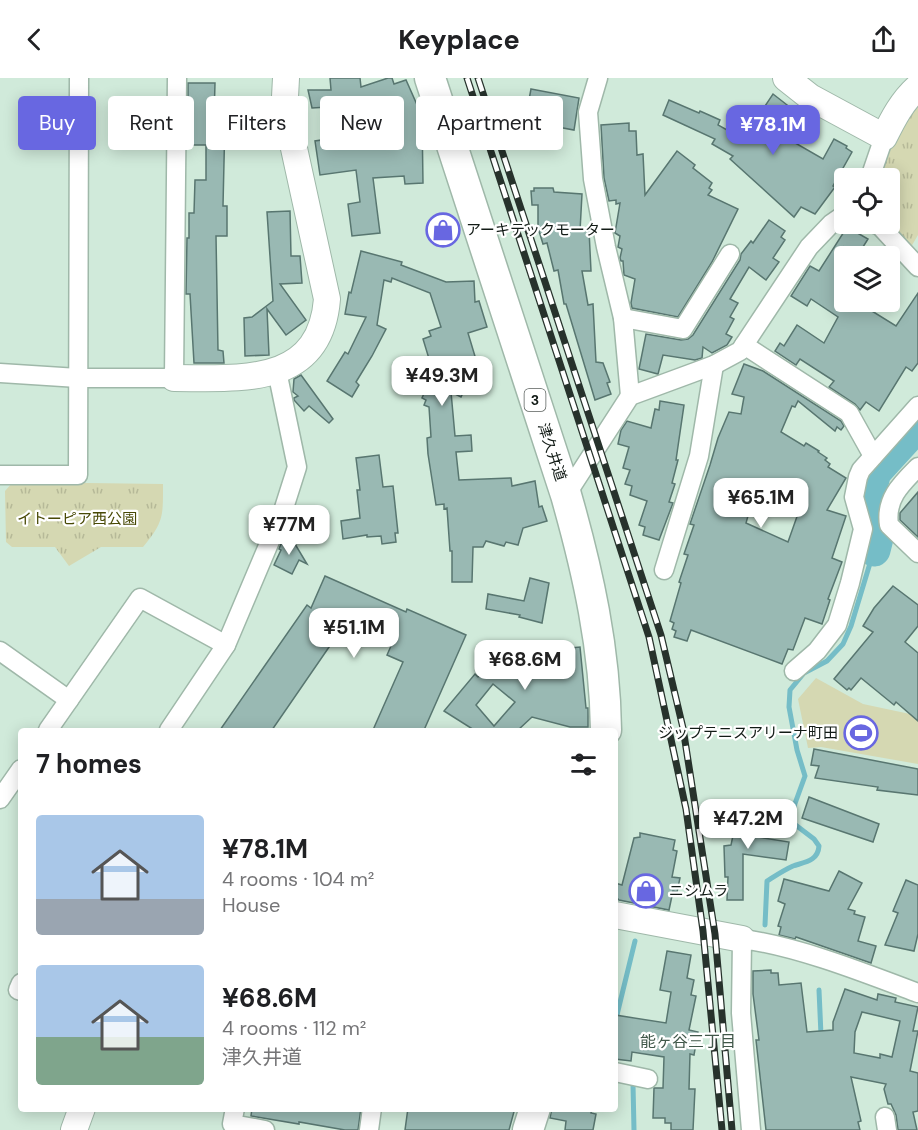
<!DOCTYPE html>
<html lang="en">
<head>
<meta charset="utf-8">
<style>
  :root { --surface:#fff; --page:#f2f2f2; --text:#202124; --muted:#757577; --accent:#6867e1 }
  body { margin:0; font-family:"DM Sans","Noto Sans JP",sans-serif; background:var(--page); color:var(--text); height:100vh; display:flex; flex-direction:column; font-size:22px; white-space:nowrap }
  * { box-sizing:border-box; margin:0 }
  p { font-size:20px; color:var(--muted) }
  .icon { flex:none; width:33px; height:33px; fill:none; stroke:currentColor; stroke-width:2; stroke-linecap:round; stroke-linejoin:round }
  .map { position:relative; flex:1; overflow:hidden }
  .drawer { position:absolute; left:18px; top:650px; width:600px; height:384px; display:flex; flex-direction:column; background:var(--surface); border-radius:6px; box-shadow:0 3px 15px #0003 }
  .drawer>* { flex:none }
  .guide { position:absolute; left:18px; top:18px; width:600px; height:54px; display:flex; gap:12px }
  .buttons { position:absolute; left:834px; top:90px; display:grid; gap:12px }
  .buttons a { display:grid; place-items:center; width:66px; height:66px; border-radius:6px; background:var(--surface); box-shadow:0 3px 15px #0003; font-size:30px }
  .price { position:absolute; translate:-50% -51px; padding:0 14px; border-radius:12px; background:#fff; color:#222; font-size:20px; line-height:39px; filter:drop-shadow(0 2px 3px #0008) }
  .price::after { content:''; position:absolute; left:50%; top:36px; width:18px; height:14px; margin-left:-9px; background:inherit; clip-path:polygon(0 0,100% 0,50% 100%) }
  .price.active { background:var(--accent); color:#fff }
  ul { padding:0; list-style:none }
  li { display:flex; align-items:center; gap:18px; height:150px; padding:0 18px }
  li span { display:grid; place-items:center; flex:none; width:168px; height:120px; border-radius:6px; color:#555 }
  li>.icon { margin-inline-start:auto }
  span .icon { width:72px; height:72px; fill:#fffc; stroke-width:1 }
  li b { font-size:26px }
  h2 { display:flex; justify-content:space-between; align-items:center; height:72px; padding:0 18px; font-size:26px }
  .pill { padding:0 21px; border-radius:6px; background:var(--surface); box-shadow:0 3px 15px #0003; font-size:21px; line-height:54px }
  .pill.active { background:var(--accent); color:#fff }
  header { display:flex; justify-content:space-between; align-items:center; height:78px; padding:0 18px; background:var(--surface); font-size:27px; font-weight:700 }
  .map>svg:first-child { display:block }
  .green { fill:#d5d8b2 }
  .park { fill:url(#park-tufts) }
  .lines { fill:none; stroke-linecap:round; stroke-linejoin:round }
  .stream { stroke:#75bdc7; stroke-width:5 }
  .river { stroke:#75bdc7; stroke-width:33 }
  .building { fill:#99b9b3; stroke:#587670; stroke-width:1.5; fill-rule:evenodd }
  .street-casing { stroke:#9fb8a9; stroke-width:21 }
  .secondary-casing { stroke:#9fb8a9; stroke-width:28 }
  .primary-casing { stroke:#9fb8a9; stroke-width:33 }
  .street { stroke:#fff; stroke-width:18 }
  .secondary { stroke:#fff; stroke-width:26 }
  .primary { stroke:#fff; stroke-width:30 }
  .rail-casing { stroke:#27322c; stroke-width:7 }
  .rail { stroke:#fff; stroke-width:4.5; stroke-dasharray:14; stroke-linecap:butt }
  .labels { text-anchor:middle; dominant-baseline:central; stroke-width:4.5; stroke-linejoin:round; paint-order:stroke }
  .shield { fill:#fff; stroke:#595f5c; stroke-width:1.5 }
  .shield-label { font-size:14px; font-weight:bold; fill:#121b16 }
  .poi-label { font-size:15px; fill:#121b16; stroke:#fff; text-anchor:start }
  .street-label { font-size:15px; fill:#121b16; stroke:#fff }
  .park-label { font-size:15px; fill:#484905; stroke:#fff }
  .neighbourhood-label { font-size:16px; fill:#405749; stroke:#fff }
</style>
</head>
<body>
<header><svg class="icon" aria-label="back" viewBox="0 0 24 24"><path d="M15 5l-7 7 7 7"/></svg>Keyplace<svg class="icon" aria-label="share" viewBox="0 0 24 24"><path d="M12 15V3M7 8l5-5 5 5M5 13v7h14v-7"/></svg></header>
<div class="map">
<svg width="918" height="1052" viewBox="0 0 918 1052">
  <defs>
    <pattern id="park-tufts" width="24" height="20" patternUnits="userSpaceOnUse" patternTransform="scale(1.5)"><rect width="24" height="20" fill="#d5d8b2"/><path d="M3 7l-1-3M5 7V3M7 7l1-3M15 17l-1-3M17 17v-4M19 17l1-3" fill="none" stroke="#b6b998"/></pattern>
  </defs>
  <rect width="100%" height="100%" fill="#d0eada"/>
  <!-- green -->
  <polygon class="green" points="816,600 863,626 910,636 918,642 918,686 821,669 808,670 798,621"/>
  <!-- park -->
  <g class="park">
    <polygon points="918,23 918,157 911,169 889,146 890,100 878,100 905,38"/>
    <path d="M13 404 163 406C163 438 164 444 143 469H101L69 488 55 469H12L6 464 5 413Z"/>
  </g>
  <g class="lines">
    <!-- stream -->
    <g class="stream">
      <path d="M765 847 767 803C775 798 784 792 793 788 805 784 818 783 819 768L814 761 789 742 805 698 797 672 789 629 790 612 804 595 827 583 843 566 851 548 874 472"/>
      <polyline points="819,912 821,957"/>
      <polyline points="615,945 635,863"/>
      <polyline points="631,1005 633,1006 634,1052"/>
    </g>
    <!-- river -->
    <polyline class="river" points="874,472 879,452 870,429 870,412 875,394 918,347"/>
  </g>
  <!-- building -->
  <g class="building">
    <polygon points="330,0 360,0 361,9 388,0 392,0 394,6 406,2 422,38 423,105 405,106 404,98 373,100 380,155 352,158 348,126 360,124 356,92 320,97 315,63 348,58 345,28 312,30 308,12 331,12"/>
    <polygon points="188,5 215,5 214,41 225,41 223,128 227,128 227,158 216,158 218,272 223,273 224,285 194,285 190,216 186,216 187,160 189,160 189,135 194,135 195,102 206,102 206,67 188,67"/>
    <polygon points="531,11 579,20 574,52 525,43"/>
    <polygon points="773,16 791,30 776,48 793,58 790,62 823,81 834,61 847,68 846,70 852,74 833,108 835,109 815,136 801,129 794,139 730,81 733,78 712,66 715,61 663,37 669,22 699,35 700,33 720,42 718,47 743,61"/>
    <polygon points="629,45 629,53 636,53 637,77 643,76 645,117 677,73 695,87 693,90 712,105 709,110 712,112 708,117 738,131 712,184 678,239 632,230 631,225 635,201 624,197 623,183 621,183 620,180 622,171 618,169 620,158 615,155 620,125 616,126 616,122 609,123 604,100 601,47"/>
    <polygon points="534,110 553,110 554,114 582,116 580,153 589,152 591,193 582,193 588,227 593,226 596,284 603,285 610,304 607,305 611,316 595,322 566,226 564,226 558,192 554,193 547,165 543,166 538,150 538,127 532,127 531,113 534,113"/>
    <polygon points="290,133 291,178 300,178 302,205 280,206 306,242 286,257 267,231 269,277 245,278 244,240 252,239 273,223 267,134"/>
    <polygon points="769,142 785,153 781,159 785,162 773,180 779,184 766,202 749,189 730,221 738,225 730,239 734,241 726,256 732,259 727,267 712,275 703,269 702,280 695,282 663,277 658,296 639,291 646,256 681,262 688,261 693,257 740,182 741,176 751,163 753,165"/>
    <polygon points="847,149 868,161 858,177 844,169 844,224 872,224 867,230 896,248 918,215 918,285 912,293 906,289 879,333 866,324 860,332 855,326 829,309 834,303 800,281 796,287 775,273 780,265 784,268 797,247 824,265 838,239 811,221 807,228 791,218 810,188 819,193"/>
    <polygon points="361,173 402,184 401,187 446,204 474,203 475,224 479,223 487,249 468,255 477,285 461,319 451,314 455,358 471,357 472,373 456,374 459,402 511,400 512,408 535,403 539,429 542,428 547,443 523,450 518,467 506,464 504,468 486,463 483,469 473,469 472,504 452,504 452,473 450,473 447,430 444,431 444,426 436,427 428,376 427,360 431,359 429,329 424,327 426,322 422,320 426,311 405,307 409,280 430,284 423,261 431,258 429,253 441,249 430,215 392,200 391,204 384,202 377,247 386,251 372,278 356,304 359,307 352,319 327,303 345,274 348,276 366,239 345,236 349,214 351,215"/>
    <path d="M744 286 763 293 841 343 844 348 841 352 837 349 835 353 798 323 795 329 792 328 781 354 804 368 806 365 819 373 818 374 827 380 825 382 830 386 828 389 846 400 827 432 846 438 832 480 842 484 828 521 830 522 822 546 805 540 793 572 788 571 782 586 691 552 687 563 674 559 676 553 672 551 674 545 670 543 681 505 679 504 688 477 684 476 694 447 690 446 710 387 718 360 729 334 741 336 744 319 732 316ZM755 413 800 430 788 464 746 445Z"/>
    <polygon points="301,297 333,341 329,345 309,328 304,333 294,322 294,320 298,318 293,314 294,301"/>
    <polygon points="660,323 684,327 676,382 678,382 672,405 675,406 669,424 673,425 659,462 643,457 645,449 639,447 647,423 630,417 632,408 625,406 630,392 623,390 629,369 618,366 621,352 627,343 651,350 655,331 659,332"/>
    <polygon points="379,377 383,409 393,408 398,455 395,455 396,464 382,466 381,458 367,459 367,457 343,461 341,443 360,440 357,412 360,412 356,380"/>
    <polygon points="918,414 918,459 900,442 900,435"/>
    <polygon points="289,456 307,486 299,482 292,496 274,487 281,472 279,471 284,458 287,460"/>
    <polygon points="325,498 406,534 407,531 466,557 424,652 373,652 403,584 387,577 391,568 358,554 354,563 338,556 272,652 220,652 307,527 311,530"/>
    <polygon points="530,500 549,505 542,545 519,539 520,537 486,531 488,516 524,523"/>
    <polygon points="893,508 918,527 918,548 905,564 918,575 918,643 896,624 894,627 861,600 851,612 849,610 847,612 834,601 873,554 863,548 874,530"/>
    <path d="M507 565 518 575 580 569 586 630H588V649H570L532 639 518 652H474L444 633 475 596 478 599ZM493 606 515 624 494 648 476 627Z"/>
    <polygon points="814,671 918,691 918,717 877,712 878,709 815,700 819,688 811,687"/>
    <polygon points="809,719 879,746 873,764 802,740"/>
    <polygon points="739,729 760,734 757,751 758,753 757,759 789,764 786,782 743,776 743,822 727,822 728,799 725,799 724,768 731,767"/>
    <polygon points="640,755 675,762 673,772 677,773 672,799 680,800 677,814 673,813 669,832 619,822 615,818 615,805 622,807 634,760 640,759"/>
    <polygon points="839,793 862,805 848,831 855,833 854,836 865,839 858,863 876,868 871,885 796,859 795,861 779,857 781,849 778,848 785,826 778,823 784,801 829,813"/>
    <polygon points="906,802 918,807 918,856 914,873 885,867 898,835 893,833"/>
    <polygon points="667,873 691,877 687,900 694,902 691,917 696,918 689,952 698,954 694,977 690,976 689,1011 695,1011 693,1052 671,1052 671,1045 665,1045 665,1040 653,1040 654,1010 663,1010 664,979 632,974 631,983 615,981 615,937 666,945 671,914 660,912"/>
    <path d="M771 892V895H778L779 907 801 905 807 954 833 952V944L845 911 877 922 878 916 896 920 895 924 918 929 913 953H918L910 993 918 995V1033L913 1034 917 1052H898L896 1037 891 1026H888L884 1011 886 1006 851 999 861 1043 858 1044 860 1052H766L756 962H759L753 916V893ZM862 934 900 943 892 979 880 976V980L854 975 855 954Z"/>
    <polygon points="252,1030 361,1030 358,1052 345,1052 299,1044 299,1046 251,1038"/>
    <polygon points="408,1030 515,1030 509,1052 405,1052"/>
    <polygon points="552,1030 592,1030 591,1035 596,1036 593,1052 565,1052 566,1043 550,1040"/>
  </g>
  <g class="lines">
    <defs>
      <g id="street">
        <polyline points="598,0 588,34 593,101 606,169 623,240 630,318"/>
        <polyline points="870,100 884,59"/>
        <polyline points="875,146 880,148 918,189"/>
        <polyline points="623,240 683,251 730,176"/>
        <polyline points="744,267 849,335 873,378"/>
        <polyline points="0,295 78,300 174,300 177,0"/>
        <path d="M918 389C901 406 885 421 889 447L918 475"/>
        <polyline points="0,397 78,397 79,0"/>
        <polyline points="566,417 630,318 714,287 740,273 809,169 831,146 844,137"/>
        <polyline points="664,492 699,378 714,287"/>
        <polyline points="0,573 69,622"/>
        <polyline points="794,593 817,573 837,547 850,505 863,451 854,419 858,399 861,392 918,328"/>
        <polyline points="48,652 140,520 226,567"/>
        <polyline points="169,652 226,567 284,430 297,389 277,293"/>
        <polyline points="0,721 21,691"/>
        <polyline points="21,905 18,912 21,913"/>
        <polyline points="615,994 648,1001"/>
        <polyline points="235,1030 232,1046 265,1052"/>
        <polyline points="885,1039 887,1052"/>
        <polyline points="369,1052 372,1030"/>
        <path d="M751 1052 741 935 742 861C797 868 865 895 918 915"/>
      </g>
      <g id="secondary">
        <path d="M786 0 810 19 884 59C893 41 902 23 918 9"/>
        <path d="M174 300C240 300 320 309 327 221L288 43 285 19 286 0"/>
        <polyline points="615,837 742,861"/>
        <polyline points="74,1052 82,1030"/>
      </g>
      <g id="primary">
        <path d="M430 0 566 417C588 494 605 571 606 652"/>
        <polyline points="528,1052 535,1030"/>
      </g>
    </defs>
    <!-- street casing -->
    <use href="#street" class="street-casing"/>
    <!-- secondary casing -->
    <use href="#secondary" class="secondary-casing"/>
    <!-- primary casing -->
    <use href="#primary" class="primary-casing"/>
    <!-- street -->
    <use href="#street" class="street"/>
    <!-- secondary -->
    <use href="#secondary" class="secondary"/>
    <!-- primary -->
    <use href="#primary" class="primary"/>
    <defs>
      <g id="rail">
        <polyline points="467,0 649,559 686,731 703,853 722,1052"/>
        <polyline points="478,0 661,557 683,650 715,856 732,1052"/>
      </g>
    </defs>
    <!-- rail casing -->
    <use href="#rail" class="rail-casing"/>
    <!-- rail -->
    <use href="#rail" class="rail"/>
  </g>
  <!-- icons -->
  <defs>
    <symbol id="shop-ring" viewBox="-11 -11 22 22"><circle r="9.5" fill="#fff" stroke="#6867e1" stroke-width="1.5"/><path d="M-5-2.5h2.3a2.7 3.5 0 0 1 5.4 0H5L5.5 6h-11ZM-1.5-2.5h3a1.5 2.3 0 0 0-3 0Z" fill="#6867e1"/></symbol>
    <symbol id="stadium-ring" viewBox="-11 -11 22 22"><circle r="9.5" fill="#fff" stroke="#6867e1" stroke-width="1.5"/><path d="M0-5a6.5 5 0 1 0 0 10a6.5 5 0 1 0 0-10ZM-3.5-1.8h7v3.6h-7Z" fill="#6867e1"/></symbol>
  </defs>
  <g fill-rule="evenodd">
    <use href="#shop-ring" x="424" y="133" width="38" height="38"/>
    <use href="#stadium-ring" x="842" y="636" width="38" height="38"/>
    <use href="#shop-ring" x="627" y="794" width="38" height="38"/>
  </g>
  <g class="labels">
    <!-- shield labels -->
    <rect class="shield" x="524.5" y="311" width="21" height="22" rx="4.5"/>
    <g class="shield-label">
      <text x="535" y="322">3</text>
    </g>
    <!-- poi labels -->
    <g class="poi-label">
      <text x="466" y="152">アーキテックモーター</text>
      <text x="838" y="655" text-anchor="end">ジップテニスアリーナ町田</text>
      <text x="669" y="813">ニシムラ</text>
    </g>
    <!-- street labels -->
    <g class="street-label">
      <text transform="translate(552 374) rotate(72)">津久井道</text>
    </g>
    <!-- park labels -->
    <g class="park-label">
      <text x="77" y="441">イトーピア西公園</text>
    </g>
    <!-- neighbourhood labels -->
    <g class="neighbourhood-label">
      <text x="688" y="963">能ヶ谷三丁目</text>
    </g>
  </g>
</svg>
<div class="buttons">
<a><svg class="icon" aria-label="locate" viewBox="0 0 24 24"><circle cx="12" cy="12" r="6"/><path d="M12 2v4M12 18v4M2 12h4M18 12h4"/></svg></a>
<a><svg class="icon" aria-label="layers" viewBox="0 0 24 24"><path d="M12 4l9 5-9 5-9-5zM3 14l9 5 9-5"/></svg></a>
</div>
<b class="price active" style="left:773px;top:78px">¥78.1M</b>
<b class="price" style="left:442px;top:329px">¥49.3M</b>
<b class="price" style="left:761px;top:451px">¥65.1M</b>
<b class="price" style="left:289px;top:478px">¥77M</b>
<b class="price" style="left:354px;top:581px">¥51.1M</b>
<b class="price" style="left:525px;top:613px">¥68.6M</b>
<b class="price" style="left:748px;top:772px">¥47.2M</b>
<div class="guide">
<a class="pill active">Buy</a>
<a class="pill">Rent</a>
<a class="pill">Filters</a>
<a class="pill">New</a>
<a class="pill">Apartment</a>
</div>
<section class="drawer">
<h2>7 homes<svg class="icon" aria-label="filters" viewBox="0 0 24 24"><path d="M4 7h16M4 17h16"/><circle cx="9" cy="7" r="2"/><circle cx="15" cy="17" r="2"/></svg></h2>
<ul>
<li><span style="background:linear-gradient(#a9c7e8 70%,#9aa5b1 0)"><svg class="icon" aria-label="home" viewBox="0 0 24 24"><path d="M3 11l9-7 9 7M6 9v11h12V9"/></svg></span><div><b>¥78.1M</b><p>4 rooms · 104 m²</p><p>House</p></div></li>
<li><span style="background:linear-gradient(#a9c7e8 60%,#7fa58c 0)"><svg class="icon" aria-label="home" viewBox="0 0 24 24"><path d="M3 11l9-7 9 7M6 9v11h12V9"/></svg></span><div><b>¥68.6M</b><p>4 rooms · 112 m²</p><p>津久井道</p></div></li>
</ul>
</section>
</div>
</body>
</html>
